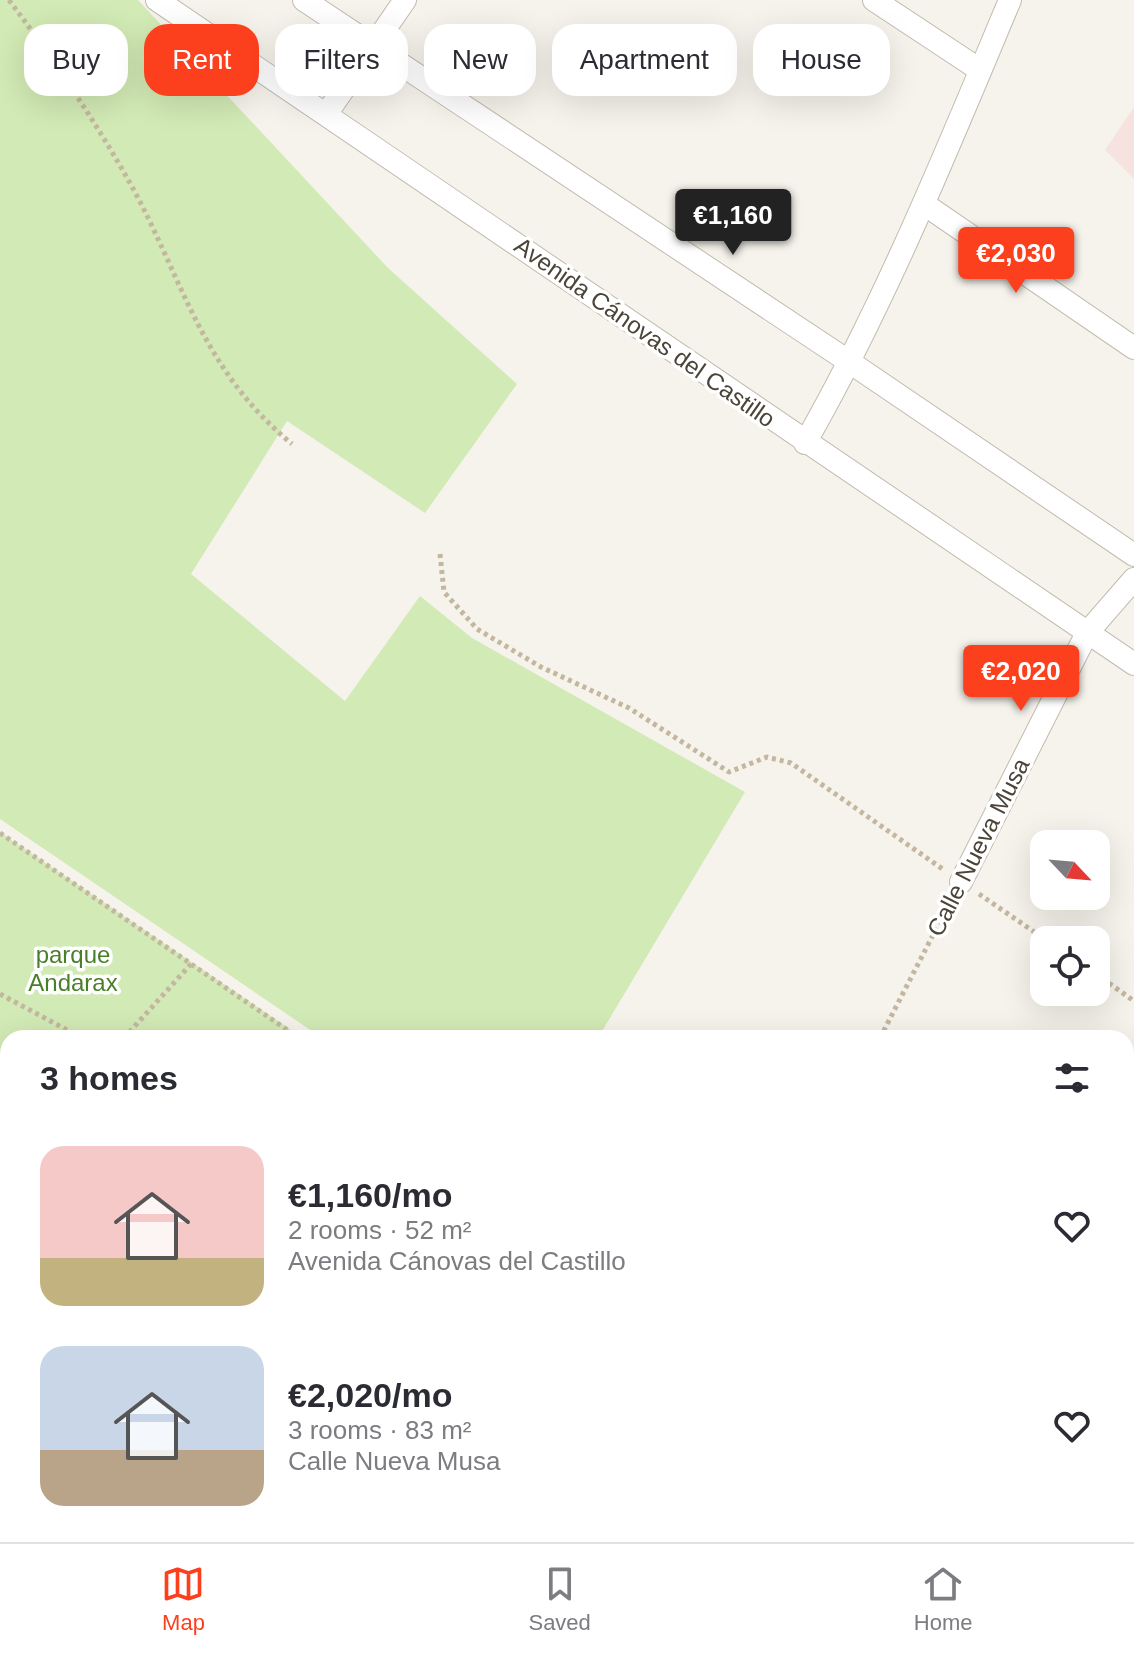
<!DOCTYPE html>
<html lang="en">
<head>
<meta charset="utf-8">
<style>
  :root { --surface:#fff; --page:#f7f7f7; --text:#2b2b33; --muted:#7c7c81; --line:#e1e1e2; --accent:#fc3f1d }
  body { margin:0; font-family:Arial,sans-serif; background:var(--page); color:var(--text); height:100vh; display:flex; flex-direction:column; font-size:30px; white-space:nowrap }
  * { box-sizing:border-box; margin:0 }
  p { font-size:26px; color:var(--muted) }
  .icon { flex:none; width:44px; height:44px; fill:none; stroke:currentColor; stroke-width:2; stroke-linecap:round; stroke-linejoin:round }
  .map { position:relative; flex:1; overflow:hidden }
  .side { position:absolute; left:0px; top:1030px; width:1134px; height:512px; display:flex; flex-direction:column; background:var(--surface); border-radius:24px 24px 0 0; box-shadow:0 8px 32px #0002 }
  .side>* { flex:none }
  .banner { position:absolute; left:24px; top:24px; width:1086px; height:72px; display:flex; gap:16px }
  .needle { width:52px; rotate:116deg }
  .buttons { position:absolute; left:1030px; top:830px; display:grid; gap:16px }
  .buttons a { display:grid; place-items:center; width:80px; height:80px; border-radius:16px; background:var(--surface); box-shadow:0 8px 32px #0002; font-size:40px }
  .price { position:absolute; translate:-50% -68px; padding:0 18px; border-radius:8px; background:var(--accent); color:#fff; font-size:26px; line-height:52px; filter:drop-shadow(0 2px 4px #0008) }
  .price::after { content:''; position:absolute; left:50%; top:48px; width:24px; height:18px; margin-left:-12px; background:inherit; clip-path:polygon(0 0,100% 0,50% 100%) }
  .price.selected { background:#222; color:#fff }
  ul { padding:0; list-style:none }
  li { display:flex; align-items:center; gap:24px; height:200px; padding:0 40px }
  li span { display:grid; place-items:center; flex:none; width:224px; height:160px; border-radius:24px; color:#555 }
  li>.icon { margin-inline-start:auto }
  span .icon { width:96px; height:96px; fill:#fffc; stroke-width:1 }
  li b { font-size:34px }
  h2 { display:flex; justify-content:space-between; align-items:center; height:96px; padding:0 40px; font-size:34px }
  .pill { padding:0 28px; border-radius:24px; background:var(--surface); box-shadow:0 8px 32px #0002; font-size:28px; line-height:72px }
  .pill.selected { background:var(--accent); color:#fff }
  .tabs { display:flex; justify-content:space-around; align-items:center; height:112px; border-top:2px solid var(--line); background:var(--surface); font-size:22px; color:var(--muted) }
  .tabs a { display:grid; justify-items:center; gap:4px }
  .tabs .selected { color:var(--accent) }
  .map>svg:first-child { display:block }
  .medical { fill:#f6e3e0 }
  .green { fill:#d2eab5 }
  .lines { fill:none; stroke-linecap:round; stroke-linejoin:round }
  .stream { stroke:#a9d4f2; stroke-width:8 }
  .street-casing { stroke:#c2bbae; stroke-width:24 }
  .path { stroke:#c4b79f; stroke-width:5; stroke-dasharray:4 4; stroke-linecap:butt }
  .street { stroke:#fff; stroke-width:22 }
  .labels { text-anchor:middle; dominant-baseline:central; stroke-width:7; stroke-linejoin:round; paint-order:stroke }
  .street-label { font-size:24px; fill:#4b4439; stroke:#fff }
  .park-label { font-size:24px; fill:#4a7f2a; stroke:#fff }
</style>
</head>
<body>
<div class="map">
<svg width="1134" height="1542" viewBox="0 0 1134 1542">
  <rect width="100%" height="100%" fill="#f6f3ec"/>
  <!-- medical -->
  <polygon class="medical" points="1134,107 1134,179 1105,150"/>
  <!-- green -->
  <g class="green">
    <polygon points="0,0 138,0 388,268 517,384 425,513 287,421 191,574 345,701 420,596 472,638 745,792 598,1038 322,1038 0,819"/>
    <polygon points="0,832 303,1038 8,1038 8,1534 1035,1534 1046,1542 0,1542"/>
  </g>
  <g class="lines">
    <!-- stream -->
    <g class="stream">
      <polyline points="0,1336 8,1347"/>
      <polyline points="448,1534 457,1542"/>
    </g>
    <defs>
      <g id="street">
        <polyline points="157,0 1134,664"/>
        <polyline points="304,0 851,363 1134,555"/>
        <polyline points="874,0 980,70"/>
        <polyline points="327,113 405,0"/>
        <polyline points="924,204 1134,348"/>
        <path d="M805 443C886 301 947 150 1010 0"/>
        <polyline points="961,882 1087,633 1134,579"/>
      </g>
    </defs>
    <!-- street casing -->
    <use href="#street" class="street-casing"/>
    <!-- path -->
    <g class="path">
      <path d="M9 0C53 59 94 119 130 183 184 281 200 368 292 444"/>
      <polyline points="440,554 444,592 477,629 541,667 629,708 729,772 767,757 791,763 944,870"/>
      <polyline points="0,833 299,1038"/>
      <polyline points="979,894 1046,940"/>
      <polyline points="1096,974 1134,1001"/>
      <polyline points="0,994 82,1038"/>
      <polyline points="124,1038 191,964"/>
      <polyline points="880,1038 951,900"/>
      <polyline points="0,1120 8,1126"/>
      <polyline points="0,1348 8,1350"/>
      <polyline points="0,1468 8,1471"/>
      <polyline points="174,1534 190,1542"/>
      <polyline points="488,1534 499,1542"/>
      <polyline points="575,1534 593,1542"/>
      <polyline points="778,1534 788,1542"/>
      <polyline points="1033,1534 1044,1542"/>
    </g>
    <!-- street -->
    <use href="#street" class="street"/>
  </g>
  <g class="labels">
    <!-- street labels -->
    <g class="street-label">
      <text transform="translate(645 332) rotate(35)">Avenida Cánovas del Castillo</text>
      <text transform="translate(978 847) rotate(-63)">Calle Nueva Musa</text>
    </g>
    <!-- park labels -->
    <g class="park-label">
      <text x="73" y="954">parque<tspan x="73" dy="28">Andarax</tspan></text>
    </g>
  </g>
</svg>
<div class="buttons">
<a><svg class="needle" viewBox="-14 -14 28 28"><path d="M0-13l5 13h-10z" fill="#e53935"/><path d="M0 13l5-13h-10z" fill="#7c7c81"/></svg></a>
<a><svg class="icon" aria-label="locate" viewBox="0 0 24 24"><circle cx="12" cy="12" r="6"/><path d="M12 2v4M12 18v4M2 12h4M18 12h4"/></svg></a>
</div>
<b class="price selected" style="left:733px;top:257px">€1,160</b>
<b class="price" style="left:1016px;top:295px">€2,030</b>
<b class="price" style="left:1021px;top:713px">€2,020</b>
<div class="banner">
<a class="pill">Buy</a>
<a class="pill selected">Rent</a>
<a class="pill">Filters</a>
<a class="pill">New</a>
<a class="pill">Apartment</a>
<a class="pill">House</a>
</div>
<section class="side">
<h2>3 homes<svg class="icon" aria-label="filters" viewBox="0 0 24 24"><path d="M4 7h16M4 17h16"/><circle cx="9" cy="7" r="2"/><circle cx="15" cy="17" r="2"/></svg></h2>
<ul>
<li><span style="background:linear-gradient(#f6c9c9 70%,#c2b280 0)"><svg class="icon" aria-label="home" viewBox="0 0 24 24"><path d="M3 11l9-7 9 7M6 9v11h12V9"/></svg></span><div><b>€1,160/mo</b><p>2 rooms · 52 m²</p><p>Avenida Cánovas del Castillo</p></div><svg class="icon" aria-label="heart" viewBox="0 0 24 24"><path d="M12 20l-8-8c-3-5 5-10 8-4 3-6 11-1 8 4z"/></svg></li>
<li><span style="background:linear-gradient(#c9d6e8 65%,#b9a48a 0)"><svg class="icon" aria-label="home" viewBox="0 0 24 24"><path d="M3 11l9-7 9 7M6 9v11h12V9"/></svg></span><div><b>€2,020/mo</b><p>3 rooms · 83 m²</p><p>Calle Nueva Musa</p></div><svg class="icon" aria-label="heart" viewBox="0 0 24 24"><path d="M12 20l-8-8c-3-5 5-10 8-4 3-6 11-1 8 4z"/></svg></li>
</ul>
</section>
</div>
<nav class="tabs">
<a class="selected"><svg class="icon" aria-label="map" viewBox="0 0 24 24"><path d="M3 6l6-2 6 2 6-2v14l-6 2-6-2-6 2zM9 4v14M15 6v14"/></svg>Map</a>
<a><svg class="icon" aria-label="saved" viewBox="0 0 24 24"><path d="M7 4h10v16l-5-4-5 4z"/></svg>Saved</a>
<a><svg class="icon" aria-label="home" viewBox="0 0 24 24"><path d="M3 11l9-7 9 7M6 9v11h12V9"/></svg>Home</a>
</nav>
</body>
</html>
